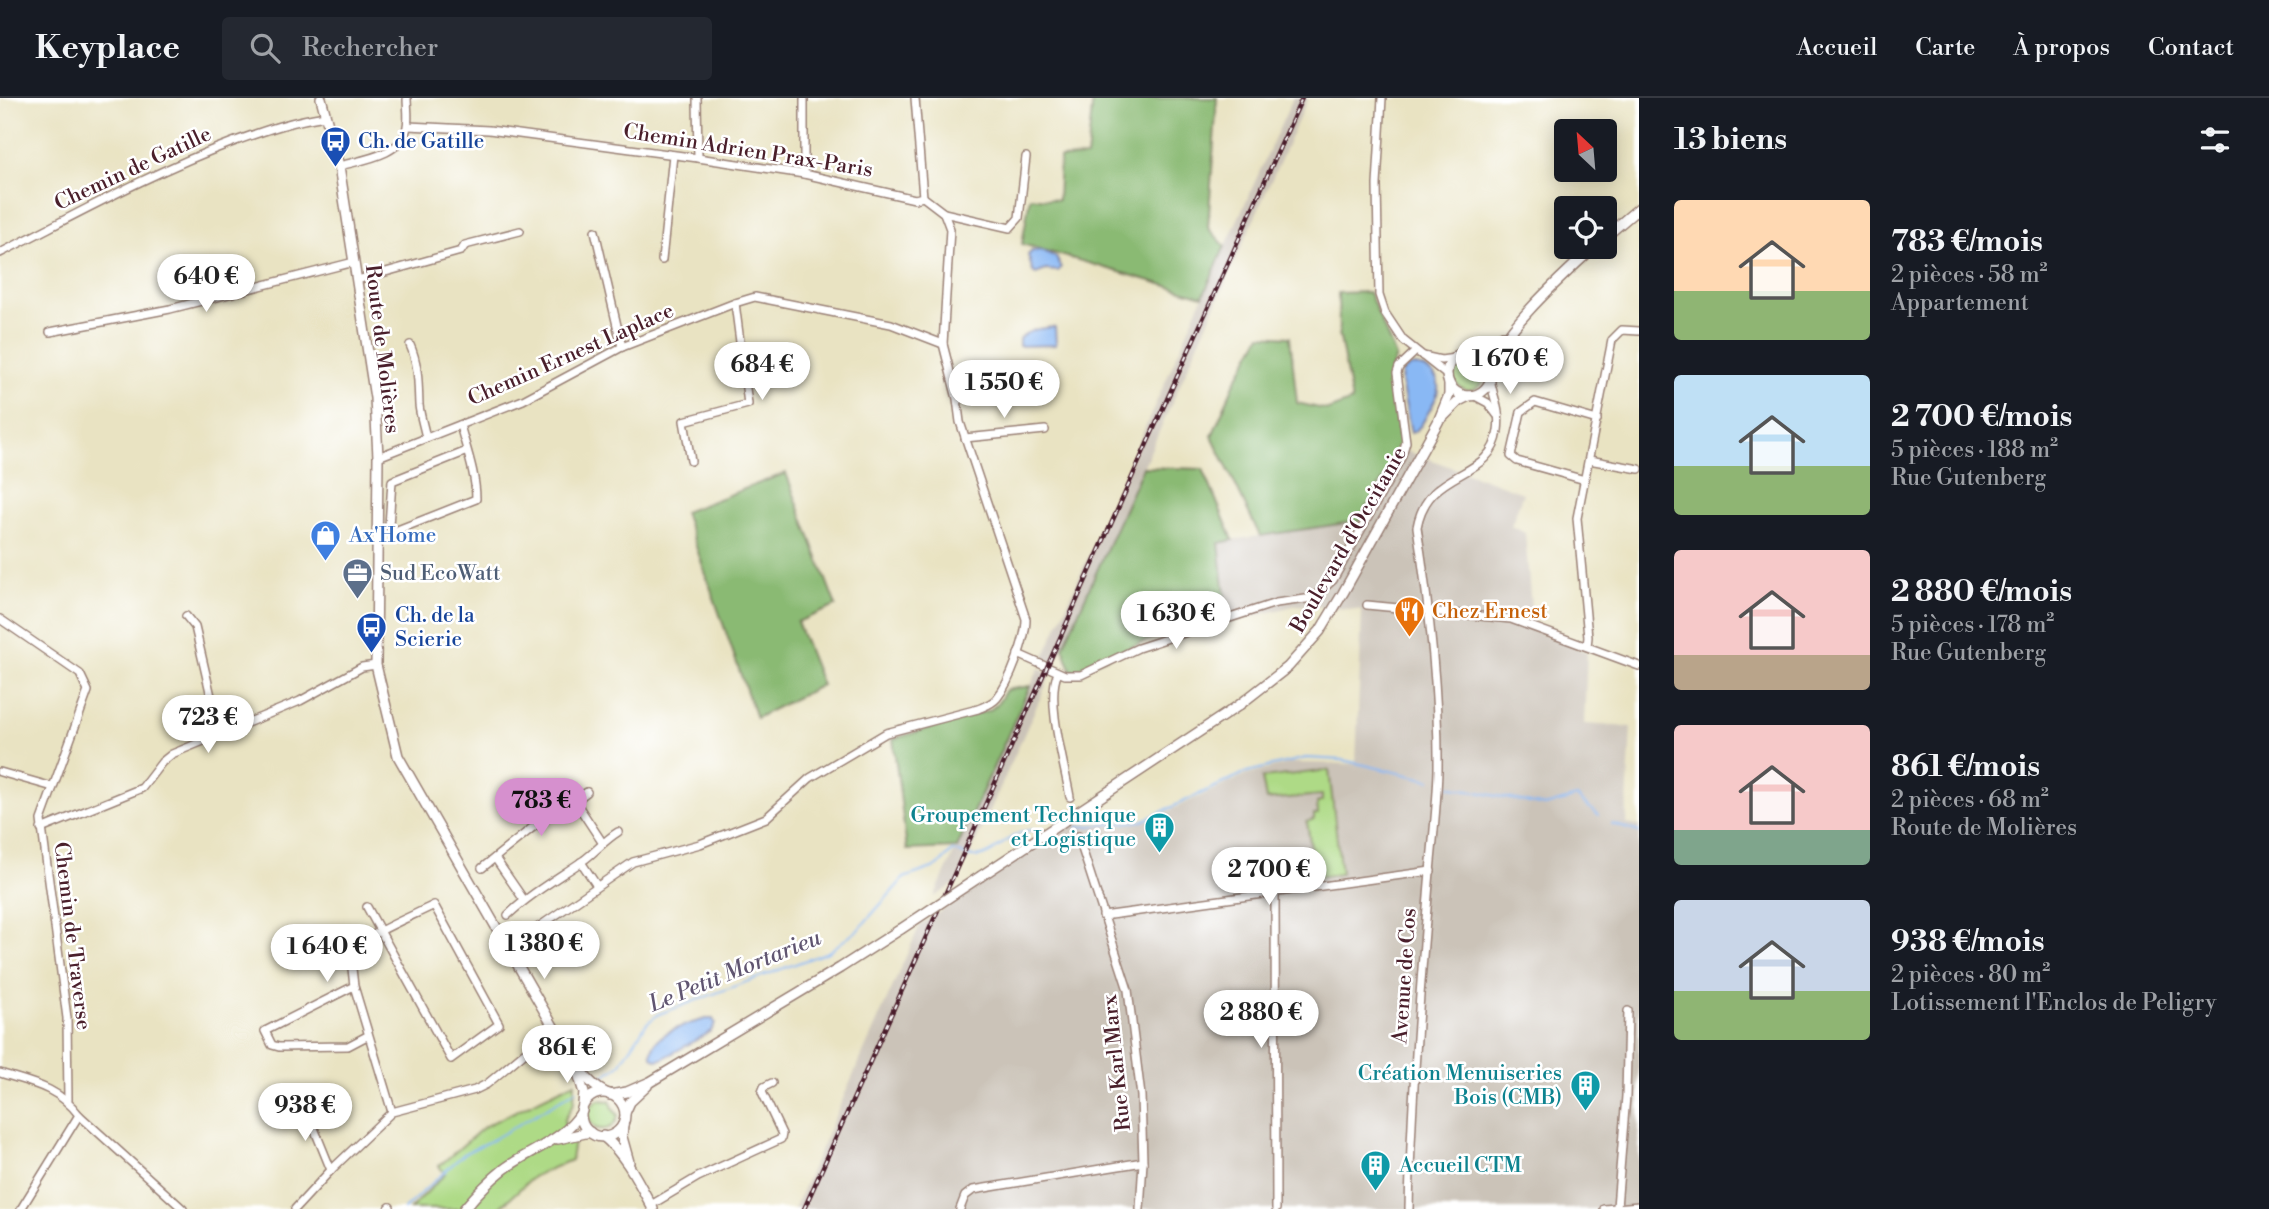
<!DOCTYPE html>
<html lang="fr">
<head>
<meta charset="utf-8">
<style>
  :root { --surface:#171b24; --page:#242831; --text:#f1f3f6; --muted:#9ea1a6; --line:#363941; --accent:#d690ce }
  body { margin:0; font-family:"Libre Bodoni",serif; background:var(--page); color:var(--text); height:100vh; display:flex; flex-direction:column; font-size:26px; white-space:nowrap }
  * { box-sizing:border-box; margin:0 }
  p { font-size:23px; color:var(--muted) }
  .icon { flex:none; width:38px; height:38px; fill:none; stroke:currentColor; stroke-width:2; stroke-linecap:round; stroke-linejoin:round }
  .map { position:relative; flex:1; overflow:hidden }
  .details { display:flex; flex-direction:column; background:var(--surface); width:630px }
  .details>* { flex:none }
  .needle { width:46px; rotate:334deg }
  .buttons { position:absolute; left:1554px; top:21px; display:grid; gap:14px }
  .buttons a { display:grid; place-items:center; width:63px; height:63px; border-radius:7px; background:var(--surface); box-shadow:0 4px 18px #0003; font-size:35px }
  .price { position:absolute; translate:-50% -60px; padding:0 16px; border-radius:24px; background:#fff; color:#222; font-size:23px; line-height:46px; filter:drop-shadow(0 2px 4px #0008) }
  .price::after { content:''; position:absolute; left:50%; top:42px; width:21px; height:16px; margin-left:-10px; background:inherit; clip-path:polygon(0 0,100% 0,50% 100%) }
  .price.selected { background:var(--accent); color:#111 }
  ul { padding:0; list-style:none }
  li { display:flex; align-items:center; gap:21px; height:175px; padding:0 35px }
  li span { display:grid; place-items:center; flex:none; width:196px; height:140px; border-radius:7px; color:#555 }
  li>.icon { margin-inline-start:auto }
  span .icon { width:84px; height:84px; fill:#fffc; stroke-width:1 }
  li b { font-size:30px }
  h2 { display:flex; justify-content:space-between; align-items:center; height:84px; padding:0 35px; font-size:30px }
  header { display:flex; align-items:center; gap:42px; box-sizing:border-box; height:98px; padding:0 35px; background:var(--surface); border-bottom:2px solid var(--line) }
  header strong { font-size:33px }
  nav { display:flex; gap:38px; margin-inline-start:auto; font-size:24px }
  .search { width:490px; height:63px; background:var(--page); display:flex; align-items:center; gap:18px; box-sizing:border-box; padding:0 24px; border-radius:7px; color:var(--muted); font-size:26px }
  main { display:flex; flex:1; min-height:0 }
  .map>svg:first-child { display:block }
  .industrial { fill:#cbc3b8 }
  .green { fill:#aeda86; stroke:#7c7c58; stroke-width:2 }
  .forest { fill:#8aba73; stroke:#6a6c4f; stroke-width:2 }
  .water { fill:#89b8f4; stroke:#6a6c90; stroke-width:2 }
  .lines { fill:none; stroke-linecap:round; stroke-linejoin:round }
  .stream { stroke:#89b8f4; stroke-width:2 }
  .minor-casing { stroke:#9a8176; stroke-width:10 }
  .major-casing { stroke:#9a8176; stroke-width:12 }
  .minor { stroke:#fff; stroke-width:7 }
  .major { stroke:#fff; stroke-width:9 }
  .rail-casing { stroke:#4a1f2b; stroke-width:4.5 }
  .rail { stroke:#fff; stroke-width:2; stroke-dasharray:5; stroke-linecap:butt }
  .major-bridge-casing { stroke:#9a8176; stroke-width:12; stroke-linecap:butt }
  .major-bridge { stroke:#fff; stroke-width:9 }
  .labels { text-anchor:middle; dominant-baseline:central; stroke-width:5; stroke-linejoin:round; paint-order:stroke }
  .transit-label { font-size:21px; fill:#164399; stroke:#fff; text-anchor:start }
  .street-label { font-size:21px; fill:#4a1f2b; stroke:#fff }
  .shop-label { font-size:21px; fill:#366cbe; stroke:#fff; text-anchor:start }
  .service-label { font-size:21px; fill:#4e5e75; stroke:#fff; text-anchor:start }
  .food-label { font-size:21px; fill:#c56008; stroke:#fff; text-anchor:start }
  .culture-label { font-size:21px; fill:#0d838f; stroke:#fff; text-anchor:end }
  .water-label { font-size:23px; font-style:italic; fill:#605571; stroke:#fff }
</style>
</head>
<body>
<header>
<strong>Keyplace</strong>
<div class="search"><svg class="icon" aria-label="search" viewBox="0 0 24 24"><circle cx="10" cy="10" r="6"/><path d="M15 15l6 6"/></svg>Rechercher</div>
<nav><a>Accueil</a><a>Carte</a><a>À propos</a><a>Contact</a></nav>
</header>
<main>
<div class="map">
<svg width="1639" height="1111" viewBox="0 0 1639 1111">
  <rect width="100%" height="100%" fill="#fff"/>
  <filter id="ink" filterUnits="userSpaceOnUse"><feTurbulence type="fractalNoise" baseFrequency=".0143" numOctaves="2"/><feDisplacementMap in="SourceGraphic" scale="14" xChannelSelector="R" yChannelSelector="G"/><feConvolveMatrix kernelMatrix="1 2 1 2 8 2 1 2 1" color-interpolation-filters="sRGB"/></filter>
  <filter id="wash" filterUnits="userSpaceOnUse"><feTurbulence type="fractalNoise" baseFrequency=".00686" numOctaves="4" result="noise"/><feDisplacementMap in="SourceGraphic" scale="28" xChannelSelector="R" yChannelSelector="G"/><feGaussianBlur stdDeviation="1.57" result="paint"/><feColorMatrix in="noise" values="0 0 0 0 0 0 0 0 0 0 0 0 0 0 0 0 0 1.4 0 .05"/><feComposite in="paint" operator="in"/></filter>
  <g filter="url(#wash)">
    <rect width="100%" height="100%" fill="#e9e3c2"/>
    <!-- industrial -->
    <g class="industrial">
      <polygon points="1293,0 1308,0 1054,569 1042,564 1203,198"/>
      <polygon points="1401,351 1523,395 1511,428 1525,435 1533,532 1587,554 1584,626 1631,629 1626,726 1639,728 1639,1111 794,1111 920,827 1069,727 1149,722 1244,678 1291,665 1356,666 1362,512 1297,507 1228,525 1219,444 1359,423"/>
      <polygon points="1039,570 1051,576 958,784 934,799"/>
    </g>
    <!-- green -->
    <g class="green">
      <path d="M1465 260H1472L1482 272H1485C1486 293 1464 299 1454 282L1455 267Z"/>
      <polygon points="1329,672 1341,776 1284,783 1276,776 1275,769 1280,768 1282,779 1295,777 1294,769 1299,768 1301,778 1320,775 1318,762 1310,763 1312,757 1307,724 1314,721 1314,716 1318,716 1317,705 1322,703 1322,697 1266,702 1262,680"/>
      <polygon points="575,984 574,1004 564,1023 574,1043 571,1062 534,1078 498,1111 410,1111 445,1076 439,1068 485,1028"/>
      <path d="M598 1002 610 1003 615 1014 618 1016C617 1028 608 1034 595 1030L588 1021 589 1010Z"/>
    </g>
    <!-- forest -->
    <g class="forest">
      <polygon points="1093,0 1217,0 1208,130 1225,148 1203,198 1022,146 1030,99 1058,102 1060,60 1087,59"/>
      <polygon points="1369,194 1396,259 1391,272 1401,351 1359,423 1260,438 1212,338 1235,284 1261,237 1290,239 1297,305 1328,312 1352,303 1339,235 1338,195"/>
      <polygon points="1143,369 1203,371 1233,442 1219,445 1227,515 1143,544 1072,574 1063,549"/>
      <polygon points="786,375 836,508 797,524 822,587 756,620 684,414"/>
      <polygon points="1030,588 957,750 907,752 893,641 990,612 998,605 1006,592"/>
    </g>
    <!-- water -->
    <g class="water">
      <polygon points="1041,152 1056,159 1061,170 1058,173 1046,172 1036,176 1033,174 1028,157 1032,153"/>
      <path d="M1055 229 1056 247 1019 248V241C1029 231 1042 230 1055 229Z"/>
      <path d="M1416 268C1446 275 1441 294 1428 315 1423 324 1420 332 1411 335L1401 284 1402 274 1409 269Z"/>
      <path d="M706 921H713L715 925 711 933 705 937 662 961 657 962 652 959C649 935 688 926 706 921Z"/>
    </g>
    <g class="lines">
      <!-- stream -->
      <g class="stream">
        <polyline points="1444,687 1545,708 1577,699 1598,717"/>
        <polyline points="1612,726 1639,734"/>
        <polyline points="1077,729 1142,723 1247,674 1306,660 1343,662 1430,682"/>
        <path d="M597 982 619 968 647 925 659 916 828 854 858 832 904 780 938 768 952 753C960 754 966 759 974 759 994 761 1009 732 1033 732"/>
        <polyline points="404,1111 465,1055 494,1041 577,992"/>
      </g>
    </g>
  </g>
  <g filter="url(#ink)">
    <g class="lines">
      <defs>
        <g id="minor">
          <polyline points="697,0 698,60"/>
          <polyline points="804,0 804,76"/>
          <polyline points="915,0 923,99"/>
          <polyline points="1382,0 1377,87 1379,197 1385,215 1403,242 1448,278"/>
          <polyline points="408,28 489,32 698,60 804,76 915,101 923,99"/>
          <path d="M339 68C362 62 404 57 407 28 409 19 407 9 407 0"/>
          <polyline points="944,115 1010,130 1019,120 1026,59"/>
          <polyline points="595,133 622,249"/>
          <path d="M0 155C77 116 152 74 233 44 263 33 294 22 326 18"/>
          <polyline points="662,162 673,57"/>
          <polyline points="357,182 461,153 465,147 520,133"/>
          <polyline points="50,234 170,211 354,164"/>
          <path d="M410 247C419 267 418 286 419 307 420 318 424 329 426 340"/>
          <polyline points="1423,258 1441,262 1455,260"/>
          <polyline points="1473,297 1488,305 1497,317"/>
          <path d="M460 327C466 350 476 376 476 401L395 433 389 428 392 383 467 353"/>
          <polyline points="965,340 1045,332"/>
          <polyline points="378,359 523,302 622,249 735,205 755,199 891,226 943,246"/>
          <polyline points="1589,362 1639,371"/>
          <polyline points="691,363 684,323 748,306 735,205"/>
          <polyline points="1585,382 1517,363 1511,358 1521,314 1535,304 1597,322"/>
          <polyline points="1367,507 1511,521 1639,568"/>
          <polyline points="186,518 195,529 220,637"/>
          <polyline points="0,521 80,576 88,593 41,722 67,920 68,1002"/>
          <polyline points="1587,548 1588,539 1577,420 1612,242 1622,232 1639,233"/>
          <polyline points="1018,556 1065,577 1081,577 1138,550 1276,505 1313,500 1333,482 1401,360 1406,344 1397,275 1399,269 1415,254"/>
          <path d="M1058 575C1045 600 1065 669 1070 699"/>
          <polyline points="0,674 53,689"/>
          <polyline points="575,703 602,744"/>
          <polyline points="41,731 142,690 162,664 172,656 300,603 362,569 376,567"/>
          <polyline points="1078,738 1128,892 1141,998 1143,1064 1140,1111"/>
          <polyline points="495,760 524,802"/>
          <polyline points="581,764 597,788"/>
          <polyline points="482,770 547,718 557,717 587,694"/>
          <polyline points="1275,794 1276,1111"/>
          <path d="M367 809 451 961 499 926 434 807C406 821 374 833 350 853L354 888 392 1014"/>
          <path d="M508 817C531 795 558 780 584 762 596 753 605 742 618 734"/>
          <polyline points="1103,818 1431,773"/>
          <path d="M508 850 633 764 700 746 766 720 810 680 886 635 978 611C985 608 992 606 997 600 1010 584 1026 541 1026 521L960 324 957 301 943 246 950 131 944 115 923 99"/>
          <polyline points="354,888 265,933 272,947 279,949 348,948 367,938"/>
          <path d="M0 975C32 985 58 989 79 1017L183 1111"/>
          <polyline points="305,1008 331,1072"/>
          <polyline points="651,1107 698,1079 781,1041 782,1036 762,994 764,989 772,985"/>
          <polyline points="1617,1109 1626,998 1628,913"/>
          <polyline points="21,1111 79,1017"/>
          <polyline points="295,1111 331,1072 392,1014 475,992 487,986 554,930"/>
          <polyline points="388,1111 390,1109"/>
          <polyline points="960,1111 965,1098 973,1092 1143,1064"/>
          <path d="M1409 1111C1411 1007 1419 902 1428 798 1431 756 1437 714 1438 672 1439 591 1429 508 1417 429 1428 368 1491 384 1498 333 1501 311 1493 300 1490 280"/>
          <polyline points="1604,1111 1639,1108"/>
        </g>
        <g id="major">
          <path d="M321 0 339 68 375 300 378 359 376 567 398 658 554 930C568 953 582 983 606 995"/>
          <polyline points="1605,139 1639,110"/>
          <circle cx="1469" cy="276" r="22"/>
          <polyline points="1475,255 1503,238"/>
          <path d="M1490 272C1497 236 1566 175 1594 149"/>
          <polyline points="1442,320 1459,303 1469,298"/>
          <polyline points="981,778 1238,608 1288,569 1320,533 1343,495 1438,324 1449,297 1449,285"/>
          <polyline points="576,969 584,995 583,1006"/>
          <circle cx="603" cy="1017" r="22"/>
          <polyline points="610,997 627,994 650,984 840,870 901,831"/>
          <polyline points="625,1015 630,1004 647,988"/>
          <polyline points="623,1027 622,1039 629,1064"/>
          <path d="M603 1038C626 1057 639 1085 653 1111"/>
          <polyline points="558,1041 590,1034"/>
          <path d="M464 1111C475 1098 489 1083 503 1072 529 1052 564 1043 582 1013"/>
        </g>
      </defs>
      <!-- minor casing -->
      <use href="#minor" class="minor-casing"/>
      <!-- major casing -->
      <use href="#major" class="major-casing"/>
      <!-- minor -->
      <use href="#minor" class="minor"/>
      <!-- major -->
      <use href="#major" class="major"/>
      <defs>
        <polyline id="rail" points="804,1111 1302,0"/>
      </defs>
      <!-- rail casing -->
      <use href="#rail" class="rail-casing"/>
      <!-- rail -->
      <use href="#rail" class="rail"/>
      <defs>
        <polyline id="major-bridge" points="901,831 981,778"/>
      </defs>
      <!-- major-bridge casing -->
      <use href="#major-bridge" class="major-bridge-casing"/>
      <!-- major-bridge -->
      <use href="#major-bridge" class="major-bridge"/>
    </g>
  </g>
  <!-- icons -->
  <defs>
    <symbol id="bus-pin" viewBox="-11 -11 22 30"><path d="M0 17L-7.5 6A9.5 9.5 0 1 1 7.5 6Z" fill="#1a4fb4" stroke="#fff"/><path d="M-5-6H5V4H4V6H2V4H-2V6H-4V4H-5ZM-3.5-4V0h7V-4ZM-3.5 1.2v1.5H-2V1.2ZM2 1.2v1.5H3.5V1.2Z" fill="#fff"/></symbol>
    <symbol id="shop-pin" viewBox="-11 -11 22 30"><path d="M0 17L-7.5 6A9.5 9.5 0 1 1 7.5 6Z" fill="#3f7fe0" stroke="#fff"/><path d="M-5-2.5h2.3a2.7 3.5 0 0 1 5.4 0H5L5.5 6h-11ZM-1.5-2.5h3a1.5 2.3 0 0 0-3 0Z" fill="#fff"/></symbol>
    <symbol id="office-pin" viewBox="-11 -11 22 30"><path d="M0 17L-7.5 6A9.5 9.5 0 1 1 7.5 6Z" fill="#5c6f8a" stroke="#fff"/><path d="M-6-3h4V-5.5h4V-3h4V5H-6ZM-1-4.5V-3h2v-1.5ZM-6 0V1H6V0Z" fill="#fff"/></symbol>
    <symbol id="restaurant-pin" viewBox="-11 -11 22 30"><path d="M0 17L-7.5 6A9.5 9.5 0 1 1 7.5 6Z" fill="#e8710a" stroke="#fff"/><path d="M-5-6h1v4h1v-4h1v4h1v-4h1v5L-1.5 .5V6h-2V.5L-5-1ZM5-6V6H3V1.5H1.5Q1.5-4 5-6Z" fill="#fff"/></symbol>
    <symbol id="building-pin" viewBox="-11 -11 22 30"><path d="M0 17L-7.5 6A9.5 9.5 0 1 1 7.5 6Z" fill="#0f9aa8" stroke="#fff"/><path d="M-4-6H4V6H1V3H-1V6H-4ZM-2.5-4.3h1.7v1.8h-1.7ZM.8-4.3h1.7v1.8H.8ZM-2.5-1h1.7V.8h-1.7ZM.8-1h1.7V.8H.8Z" fill="#fff"/></symbol>
  </defs>
  <g fill-rule="evenodd">
    <use href="#bus-pin" x="318" y="26" width="35" height="47"/>
    <use href="#shop-pin" x="308" y="420" width="35" height="47"/>
    <use href="#office-pin" x="340" y="458" width="35" height="47"/>
    <use href="#restaurant-pin" x="1392" y="496" width="35" height="47"/>
    <use href="#bus-pin" x="354" y="512" width="35" height="47"/>
    <use href="#building-pin" x="1142" y="712" width="35" height="47"/>
    <use href="#building-pin" x="1568" y="970" width="35" height="47"/>
    <use href="#building-pin" x="1358" y="1050" width="35" height="47"/>
  </g>
  <g class="labels">
    <!-- transit labels -->
    <g class="transit-label">
      <text x="358" y="44">Ch. de Gatille</text>
      <text x="395" y="518">Ch. de la<tspan x="395" dy="24">Scierie</tspan></text>
    </g>
    <!-- street labels -->
    <g class="street-label">
      <text transform="translate(748 53) rotate(9)">Chemin Adrien Prax-Paris</text>
      <text transform="translate(133 71) rotate(-25)">Chemin de Gatille</text>
      <text transform="translate(382 251) rotate(83)">Route de Molières</text>
      <text transform="translate(571 257) rotate(-24)">Chemin Ernest Laplace</text>
      <text transform="translate(1349 442) rotate(-60)">Boulevard d'Occitanie</text>
      <text transform="translate(72 838) rotate(83)">Chemin de Traverse</text>
      <text transform="translate(1405 878) rotate(-86)">Avenue de Cos</text>
      <text transform="translate(1117 965) rotate(-96)">Rue Karl Marx</text>
    </g>
    <!-- shop labels -->
    <g class="shop-label">
      <text x="349" y="438">Ax'Home</text>
    </g>
    <!-- service labels -->
    <g class="service-label">
      <text x="380" y="476">Sud EcoWatt</text>
    </g>
    <!-- food labels -->
    <g class="food-label">
      <text x="1432" y="514">Chez Ernest</text>
    </g>
    <!-- culture labels -->
    <g class="culture-label">
      <text x="1136" y="718">Groupement Technique<tspan x="1136" dy="24">et Logistique</tspan></text>
      <text x="1562" y="976">Création Menuiseries<tspan x="1562" dy="24">Bois (CMB)</tspan></text>
      <text x="1399" y="1068" text-anchor="start">Accueil CTM</text>
    </g>
    <!-- water labels -->
    <g class="water-label">
      <text transform="translate(735 873) rotate(-22)">Le Petit Mortarieu</text>
    </g>
  </g>
</svg>
<div class="buttons">
<a><svg class="needle" viewBox="-14 -14 28 28"><path d="M0-13l5 13h-10z" fill="#e53935"/><path d="M0 13l5-13h-10z" fill="#9ea1a6"/></svg></a>
<a><svg class="icon" aria-label="locate" viewBox="0 0 24 24"><circle cx="12" cy="12" r="6"/><path d="M12 2v4M12 18v4M2 12h4M18 12h4"/></svg></a>
</div>
<b class="price" style="left:206px;top:216px">640 €</b>
<b class="price" style="left:1510px;top:298px">1 670 €</b>
<b class="price" style="left:762px;top:304px">684 €</b>
<b class="price" style="left:1004px;top:322px">1 550 €</b>
<b class="price" style="left:1176px;top:553px">1 630 €</b>
<b class="price" style="left:208px;top:657px">723 €</b>
<b class="price selected" style="left:541px;top:740px">783 €</b>
<b class="price" style="left:1269px;top:809px">2 700 €</b>
<b class="price" style="left:544px;top:883px">1 380 €</b>
<b class="price" style="left:327px;top:886px">1 640 €</b>
<b class="price" style="left:1261px;top:952px">2 880 €</b>
<b class="price" style="left:567px;top:987px">861 €</b>
<b class="price" style="left:305px;top:1045px">938 €</b>
</div>
<section class="details">
<h2>13 biens<svg class="icon" aria-label="filters" viewBox="0 0 24 24"><path d="M4 7h16M4 17h16"/><circle cx="9" cy="7" r="2"/><circle cx="15" cy="17" r="2"/></svg></h2>
<ul>
<li><span style="background:linear-gradient(#ffd9b3 65%,#8fb573 0)"><svg class="icon" aria-label="home" viewBox="0 0 24 24"><path d="M3 11l9-7 9 7M6 9v11h12V9"/></svg></span><div><b>783 €/mois</b><p>2 pièces · 58 m²</p><p>Appartement</p></div></li>
<li><span style="background:linear-gradient(#bfe0f5 65%,#8fb573 0)"><svg class="icon" aria-label="home" viewBox="0 0 24 24"><path d="M3 11l9-7 9 7M6 9v11h12V9"/></svg></span><div><b>2 700 €/mois</b><p>5 pièces · 188 m²</p><p>Rue Gutenberg</p></div></li>
<li><span style="background:linear-gradient(#f6c9c9 75%,#b9a48a 0)"><svg class="icon" aria-label="home" viewBox="0 0 24 24"><path d="M3 11l9-7 9 7M6 9v11h12V9"/></svg></span><div><b>2 880 €/mois</b><p>5 pièces · 178 m²</p><p>Rue Gutenberg</p></div></li>
<li><span style="background:linear-gradient(#f6c9c9 75%,#7fa58c 0)"><svg class="icon" aria-label="home" viewBox="0 0 24 24"><path d="M3 11l9-7 9 7M6 9v11h12V9"/></svg></span><div><b>861 €/mois</b><p>2 pièces · 68 m²</p><p>Route de Molières</p></div></li>
<li><span style="background:linear-gradient(#c9d6e8 65%,#8fb573 0)"><svg class="icon" aria-label="home" viewBox="0 0 24 24"><path d="M3 11l9-7 9 7M6 9v11h12V9"/></svg></span><div><b>938 €/mois</b><p>2 pièces · 80 m²</p><p>Lotissement l'Enclos de Peligry</p></div></li>
</ul>
</section>
</main>
</body>
</html>
